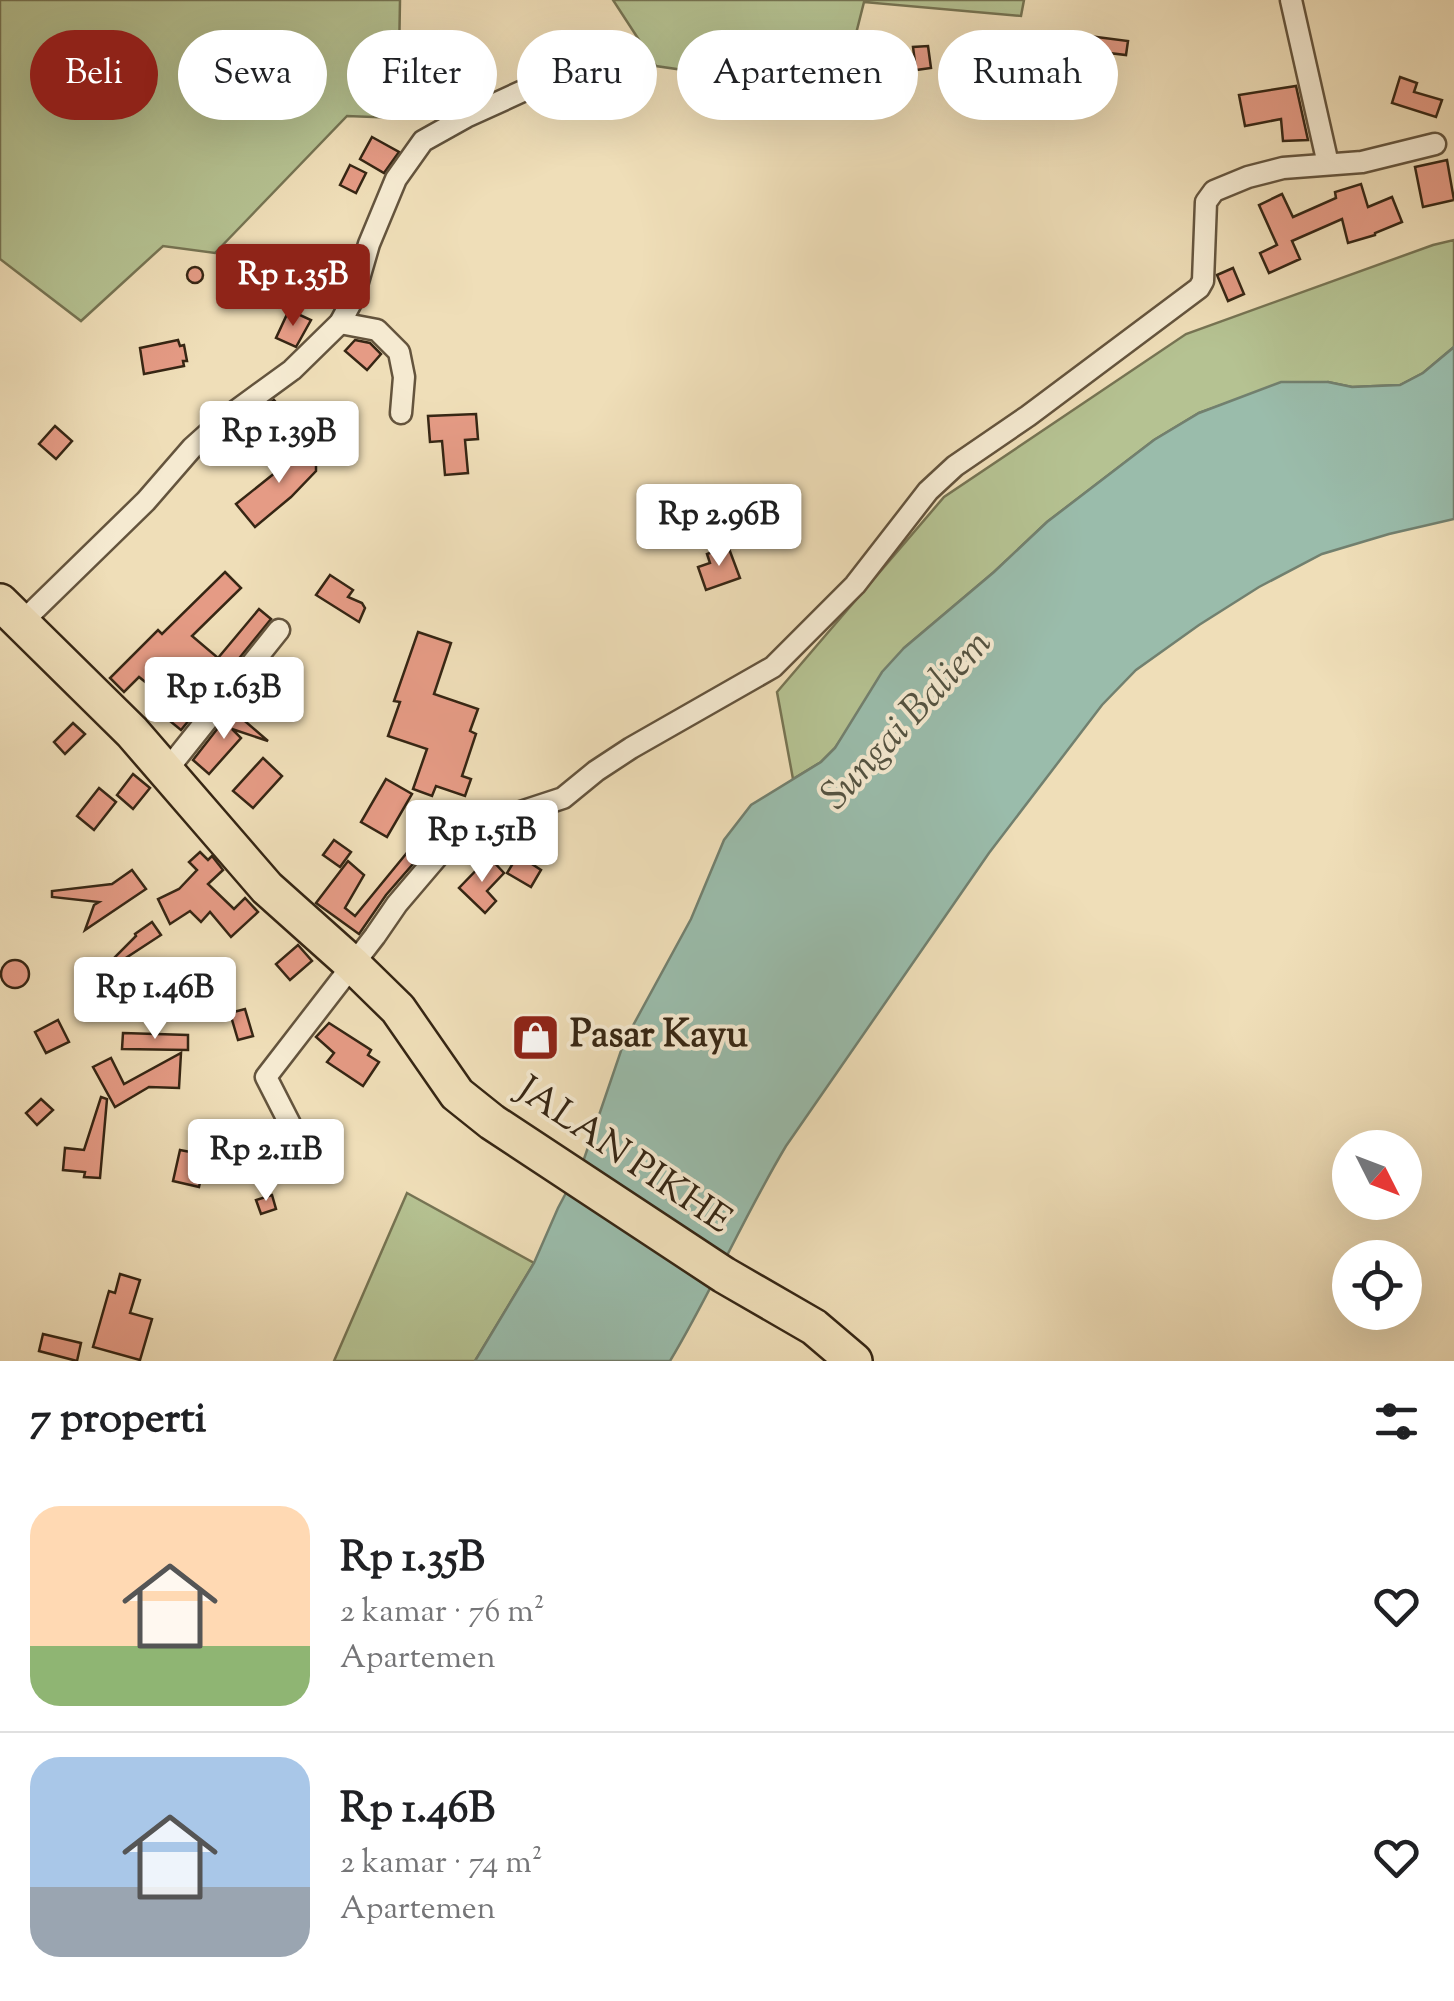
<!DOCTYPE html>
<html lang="id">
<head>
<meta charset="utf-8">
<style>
  :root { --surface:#fff; --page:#f6f6f6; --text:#202124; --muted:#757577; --line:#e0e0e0; --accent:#8f2418 }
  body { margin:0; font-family:"Sorts Mill Goudy",serif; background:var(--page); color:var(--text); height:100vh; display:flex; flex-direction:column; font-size:38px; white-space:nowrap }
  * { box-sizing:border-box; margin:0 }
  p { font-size:32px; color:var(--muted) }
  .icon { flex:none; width:55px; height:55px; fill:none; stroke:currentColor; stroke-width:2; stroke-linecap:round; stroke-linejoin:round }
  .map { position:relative; height:1361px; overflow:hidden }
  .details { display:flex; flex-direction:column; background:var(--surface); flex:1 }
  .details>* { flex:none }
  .top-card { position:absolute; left:30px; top:30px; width:1395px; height:90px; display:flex; gap:20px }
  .needle { width:65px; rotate:132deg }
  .fabs { position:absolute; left:1332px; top:1130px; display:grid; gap:20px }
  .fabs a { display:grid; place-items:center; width:90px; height:90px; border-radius:50%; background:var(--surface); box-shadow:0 10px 40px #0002; font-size:50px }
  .price { position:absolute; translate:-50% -85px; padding:0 22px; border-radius:10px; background:#fff; color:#222; font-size:32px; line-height:65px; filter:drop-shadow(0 2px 5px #0008) }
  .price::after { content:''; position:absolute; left:50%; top:60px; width:30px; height:22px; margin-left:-15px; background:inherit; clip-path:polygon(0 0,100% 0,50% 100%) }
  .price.current { background:var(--accent); color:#fff }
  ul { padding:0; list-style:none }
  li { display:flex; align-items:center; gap:30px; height:250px; padding:0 30px }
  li+li { border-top:2px solid var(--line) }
  li span { display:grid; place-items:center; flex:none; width:280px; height:200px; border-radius:30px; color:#555 }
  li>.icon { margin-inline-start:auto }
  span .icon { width:120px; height:120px; fill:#fffc; stroke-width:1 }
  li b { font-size:42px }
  h2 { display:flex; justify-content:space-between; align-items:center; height:120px; padding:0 30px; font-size:42px }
  .tag { padding:0 35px; border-radius:45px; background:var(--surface); box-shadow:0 10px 40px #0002; font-size:35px; line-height:90px }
  .tag.current { background:var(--accent); color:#fff }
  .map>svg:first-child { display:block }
  .green { fill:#b5c292; stroke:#767453; stroke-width:2.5 }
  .water { fill:#9abcab; stroke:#72806f; stroke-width:2.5 }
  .building { fill:#e59b85; stroke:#362614; stroke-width:2.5 }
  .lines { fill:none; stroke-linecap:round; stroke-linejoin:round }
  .minor-casing { stroke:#64543d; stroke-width:25 }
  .trunk-casing { stroke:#362614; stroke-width:40 }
  .minor { stroke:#f5ead1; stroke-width:20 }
  .trunk { stroke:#efdeb8; stroke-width:35 }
  .labels { text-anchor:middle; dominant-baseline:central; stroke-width:8; stroke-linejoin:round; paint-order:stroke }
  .poi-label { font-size:38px; font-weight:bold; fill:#362614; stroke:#f5ead1; text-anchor:start }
  .street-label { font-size:38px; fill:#362614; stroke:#f5ead1 }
  .water-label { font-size:40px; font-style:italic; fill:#545341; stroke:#f5ead1 }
</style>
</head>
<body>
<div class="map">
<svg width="1454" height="1361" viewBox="0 0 1454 1361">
  <rect width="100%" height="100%" fill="#efdeb8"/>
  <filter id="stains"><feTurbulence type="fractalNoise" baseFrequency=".002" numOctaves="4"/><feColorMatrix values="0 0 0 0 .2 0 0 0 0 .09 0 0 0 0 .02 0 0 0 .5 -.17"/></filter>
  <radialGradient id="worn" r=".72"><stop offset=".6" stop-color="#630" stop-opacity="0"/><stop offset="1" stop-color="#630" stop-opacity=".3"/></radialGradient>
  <!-- green -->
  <g class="green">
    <polygon points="0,0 400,0 398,118 347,116 215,253 163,246 81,321 0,259"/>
    <polygon points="613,0 1024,0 1021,16 864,2 841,93 656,66"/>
    <polygon points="1454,240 1454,347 1423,373 1400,385 1352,387 1328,382 1233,401 1199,413 1154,440 1047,522 994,572 904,648 835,748 821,762 793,779 777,692 944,497 1186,334 1433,245"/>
    <polygon points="407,1193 534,1263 475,1361 334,1361"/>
  </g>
  <!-- water -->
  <path class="water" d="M1454 347V519L1389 534 1322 554 1259 587 1199 625 1136 670 1102 705 989 853 786 1146C744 1216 712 1291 670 1361H475L534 1263 558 1208 584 1159 624 1042 691 919 724 840 751 805 821 762 835 748 882 672 904 648 994 572 1047 522 1154 440 1199 413 1281 382H1328L1352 387 1400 385 1423 373Z"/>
  <!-- building -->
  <g class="building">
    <polygon points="1089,36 1128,41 1126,55 1093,51"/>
    <polygon points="928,46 931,68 916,70 913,47"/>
    <polygon points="1090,57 1078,80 1063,77 1069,66"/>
    <polygon points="1400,77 1417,83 1414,92 1442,100 1436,117 1392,103"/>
    <polygon points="1296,86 1308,140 1283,141 1281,119 1245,126 1239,95"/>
    <polygon points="372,137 399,152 384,173 360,159"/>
    <polygon points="1447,160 1454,200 1423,207 1415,167"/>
    <polygon points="350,165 366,173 356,193 340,185"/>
    <polygon points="1361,184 1368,207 1392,197 1402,222 1375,233 1375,235 1348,243 1342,219 1292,241 1300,259 1269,273 1260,253 1277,245 1259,205 1282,194 1293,217 1336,198 1335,192"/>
    <circle cx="195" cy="275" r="8"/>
    <polygon points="1233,268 1244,294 1228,301 1217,275"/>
    <polygon points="263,273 263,294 242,295 242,274"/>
    <polygon points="289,310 311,320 296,347 276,338"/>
    <polygon points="178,340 180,346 184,345 187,361 183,361 184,366 144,374 140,348"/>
    <polygon points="355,340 370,343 381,354 367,370 345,351"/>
    <polygon points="274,400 288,416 275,429 258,412"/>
    <polygon points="476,414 478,439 465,440 468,473 445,475 442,441 430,442 428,416"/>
    <polygon points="320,424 341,447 330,456 309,433"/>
    <polygon points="55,426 72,441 56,459 39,444"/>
    <polygon points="289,448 316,453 316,471 291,497 255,527 236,504 286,464"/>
    <polygon points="728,546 740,578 706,590 698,567 710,563 707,554"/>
    <polygon points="225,572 241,588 192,636 218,658 259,609 271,619 181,730 159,712 168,700 139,677 124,692 110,678 158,630 162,634"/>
    <polygon points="330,575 353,590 348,597 362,603 365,608 359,622 316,595"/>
    <polygon points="418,632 451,643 434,694 478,709 470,731 476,734 462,776 471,779 465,796 436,786 432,796 413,789 427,749 388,736 400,702 394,701"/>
    <polygon points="232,710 268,741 232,729 241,738 209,774 193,760"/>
    <polygon points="73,723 85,734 65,754 54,742"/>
    <polygon points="263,758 282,776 253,808 233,791"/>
    <polygon points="133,774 150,788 133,809 117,795"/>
    <polygon points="386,779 412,794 387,837 361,822"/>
    <polygon points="99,788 116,802 94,830 77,816"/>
    <polygon points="334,840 351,852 340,867 323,855"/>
    <polygon points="410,849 419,857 386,895 359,934 316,903 348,861 364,875 345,908 355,916"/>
    <polygon points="200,852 208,860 212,856 223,870 208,884 234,909 245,898 258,912 231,937 210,912 201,922 190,911 170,924 158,899 179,889 197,870 189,862"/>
    <polygon points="518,855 541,870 531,887 507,873"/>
    <polygon points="489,857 504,873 487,891 496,901 485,913 459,888"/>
    <polygon points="132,870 146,889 85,930 94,905 99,902 52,897 52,891 112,884"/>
    <polygon points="152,922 161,935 118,963 114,958 136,936 135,934"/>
    <polygon points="298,945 312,961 290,980 276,964"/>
    <circle cx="15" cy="974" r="14"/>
    <polygon points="245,1009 253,1036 238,1040 230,1013"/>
    <polygon points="58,1020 69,1042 46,1053 35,1032"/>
    <polygon points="329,1023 371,1050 368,1055 379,1062 363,1086 327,1062 334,1053 316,1037"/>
    <polygon points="123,1033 188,1035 188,1050 122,1049"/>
    <polygon points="181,1053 179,1088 149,1087 115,1107 93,1067 111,1058 124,1084"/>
    <polygon points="101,1097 107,1099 100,1178 84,1177 85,1172 63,1170 65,1148 84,1150"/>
    <polygon points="41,1099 53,1110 37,1125 26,1113"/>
    <polygon points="180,1150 206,1155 199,1187 173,1181"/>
    <polygon points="272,1195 276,1209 261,1214 256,1200"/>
    <polygon points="120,1274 140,1280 130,1313 152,1319 140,1360 93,1347 109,1291 115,1293"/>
    <polygon points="43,1334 81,1343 77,1361 39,1351"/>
  </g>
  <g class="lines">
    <defs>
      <g id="minor">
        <polyline points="1291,0 1328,164"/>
        <polyline points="340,323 377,330 399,352 404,377 401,413"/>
        <polyline points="21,623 146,501 192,448 222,421 292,370 340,323 353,299 369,244 396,179 423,141 466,117 536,85"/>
        <polyline points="167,770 279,630"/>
        <polyline points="265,1176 290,1124 266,1077 375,936 397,904 443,850 490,822 563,798 596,771 631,748 773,667 855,585 928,491 955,466 1028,416 1199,288 1203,281 1206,202 1214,191 1248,177 1283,168 1362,162 1435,144"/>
      </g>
      <polyline id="trunk" points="0,602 132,732 267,888 352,964 398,1009 457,1094 492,1122 724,1275 814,1327 854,1361"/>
    </defs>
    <!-- minor casing -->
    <use href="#minor" class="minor-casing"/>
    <!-- trunk casing -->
    <use href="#trunk" class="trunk-casing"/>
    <!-- minor -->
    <use href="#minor" class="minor"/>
    <!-- trunk -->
    <use href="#trunk" class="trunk"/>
  </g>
  <!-- icons -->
  <defs>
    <symbol id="shop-square" viewBox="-11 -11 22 22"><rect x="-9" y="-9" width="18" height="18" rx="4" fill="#8f2418" stroke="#f5ead1"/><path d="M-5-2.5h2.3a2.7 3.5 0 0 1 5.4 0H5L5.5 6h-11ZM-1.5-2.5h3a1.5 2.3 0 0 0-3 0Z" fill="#fff"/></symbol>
  </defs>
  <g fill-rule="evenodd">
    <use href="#shop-square" x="508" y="1010" width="55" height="55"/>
  </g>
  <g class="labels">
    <!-- poi labels -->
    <g class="poi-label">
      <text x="570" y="1037">Pasar Kayu</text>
    </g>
    <!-- street labels -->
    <g class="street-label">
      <text transform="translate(623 1157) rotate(34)">JALAN PIKHE</text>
    </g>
    <!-- water labels -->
    <g class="water-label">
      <text transform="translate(908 721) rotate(-47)">Sungai Baliem</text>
    </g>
  </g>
  <rect width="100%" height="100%" filter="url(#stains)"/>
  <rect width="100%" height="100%" fill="url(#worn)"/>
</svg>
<div class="fabs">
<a><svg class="needle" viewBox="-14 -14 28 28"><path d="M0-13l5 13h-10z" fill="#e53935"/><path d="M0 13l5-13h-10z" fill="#757577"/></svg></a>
<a><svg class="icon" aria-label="locate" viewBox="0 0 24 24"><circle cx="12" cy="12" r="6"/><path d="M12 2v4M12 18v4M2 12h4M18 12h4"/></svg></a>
</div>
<b class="price current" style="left:293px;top:329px">Rp 1.35B</b>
<b class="price" style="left:279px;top:486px">Rp 1.39B</b>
<b class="price" style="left:719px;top:569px">Rp 2.96B</b>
<b class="price" style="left:224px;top:742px">Rp 1.63B</b>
<b class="price" style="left:482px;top:885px">Rp 1.51B</b>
<b class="price" style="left:155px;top:1042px">Rp 1.46B</b>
<b class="price" style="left:266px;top:1204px">Rp 2.11B</b>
<div class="top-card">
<a class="tag current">Beli</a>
<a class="tag">Sewa</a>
<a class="tag">Filter</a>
<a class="tag">Baru</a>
<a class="tag">Apartemen</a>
<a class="tag">Rumah</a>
</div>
</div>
<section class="details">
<h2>7 properti<svg class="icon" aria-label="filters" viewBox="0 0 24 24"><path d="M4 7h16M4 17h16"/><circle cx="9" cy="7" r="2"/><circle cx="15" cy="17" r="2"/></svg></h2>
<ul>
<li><span style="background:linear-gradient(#ffd9b3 70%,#8fb573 0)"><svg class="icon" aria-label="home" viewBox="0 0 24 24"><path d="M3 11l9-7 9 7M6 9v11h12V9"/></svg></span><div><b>Rp 1.35B</b><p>2 kamar · 76 m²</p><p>Apartemen</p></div><svg class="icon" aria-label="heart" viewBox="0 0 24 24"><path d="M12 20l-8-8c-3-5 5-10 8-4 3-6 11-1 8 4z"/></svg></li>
<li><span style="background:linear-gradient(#a9c7e8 65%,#9aa5b1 0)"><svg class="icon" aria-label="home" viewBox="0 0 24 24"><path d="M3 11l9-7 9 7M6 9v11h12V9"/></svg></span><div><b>Rp 1.46B</b><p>2 kamar · 74 m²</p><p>Apartemen</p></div><svg class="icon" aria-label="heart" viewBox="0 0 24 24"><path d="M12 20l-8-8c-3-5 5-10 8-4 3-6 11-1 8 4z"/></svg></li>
</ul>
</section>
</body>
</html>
